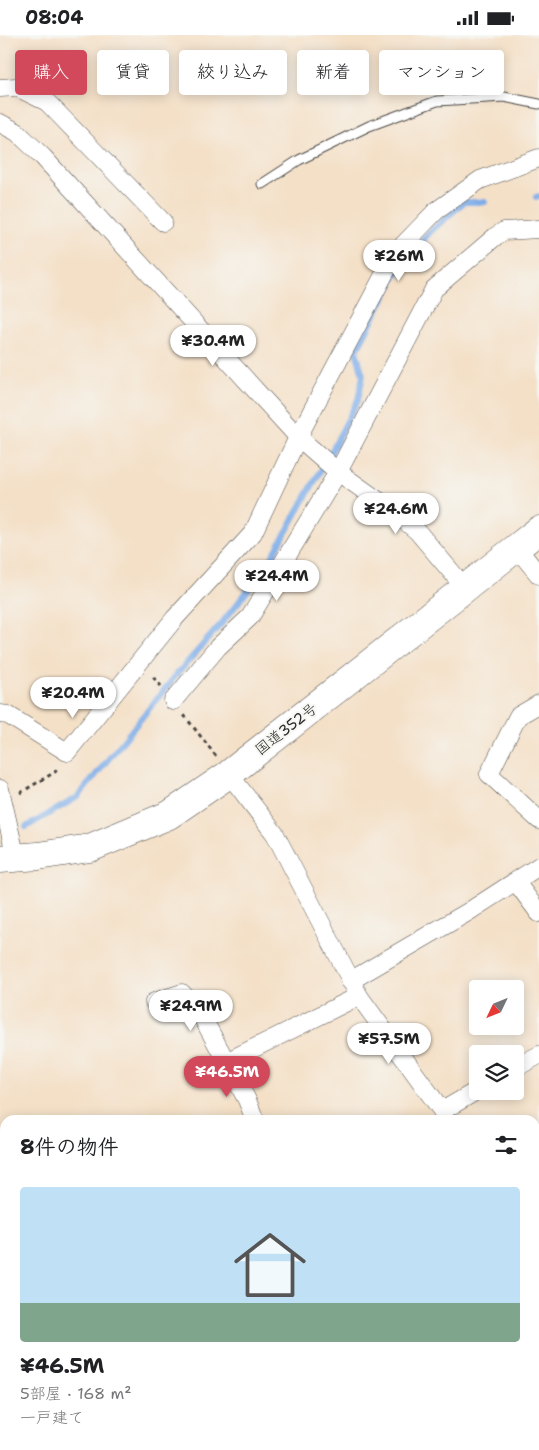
<!DOCTYPE html>
<html lang="ja">
<head>
<meta charset="utf-8">
<style>
  :root { --surface:#fff; --page:#f6f6f6; --text:#202124; --muted:#757577; --line:#e0e0e0; --accent:#d1495b }
  body { margin:0; font-family:"Shantell Sans","Klee One",sans-serif; background:var(--page); color:var(--text); height:100vh; display:flex; flex-direction:column; font-size:19px; white-space:nowrap }
  * { box-sizing:border-box; margin:0 }
  p { font-size:16px; color:var(--muted) }
  .icon { flex:none; width:28px; height:28px; fill:none; stroke:currentColor; stroke-width:2; stroke-linecap:round; stroke-linejoin:round }
  .map { position:relative; flex:1; overflow:hidden }
  .drawer { position:absolute; left:0px; top:1080px; width:540px; height:335px; display:flex; flex-direction:column; background:var(--surface); border-radius:15px 15px 0 0; box-shadow:0 2px 12px #0003 }
  .drawer>* { flex:none }
  .guide { position:absolute; left:15px; top:15px; width:510px; height:45px; display:flex; gap:10px }
  .needle { width:32px; rotate:227deg }
  .fabs { position:absolute; left:469px; top:945px; display:grid; gap:10px }
  .fabs a { display:grid; place-items:center; width:55px; height:55px; border-radius:5px; background:var(--surface); box-shadow:0 2px 12px #0003; font-size:25px }
  .price { position:absolute; translate:-50% -42px; padding:0 11px; border-radius:18px; background:#fff; color:#222; font-size:16px; line-height:32px; filter:drop-shadow(0 1px 2px #0008) }
  .price::after { content:''; position:absolute; left:50%; top:30px; width:15px; height:11px; margin-left:-8px; background:inherit; clip-path:polygon(0 0,100% 0,50% 100%) }
  .price.selected { background:var(--accent); color:#fff }
  ul { padding:0; list-style:none }
  li { display:grid; align-content:center; gap:10px; height:265px; padding:0 20px }
  li+li { border-top:1px solid var(--line) }
  li span { display:grid; place-items:center; height:155px; border-radius:5px; color:#555 }
  li>.icon { margin-inline-start:auto }
  span .icon { width:90px; height:90px; fill:#fffc; stroke-width:1 }
  li b { font-size:21px }
  h2 { display:flex; justify-content:space-between; align-items:center; height:60px; padding:0 20px; font-size:21px }
  .pill { padding:0 18px; border-radius:5px; background:var(--surface); box-shadow:0 2px 12px #0003; font-size:18px; line-height:45px }
  .pill.selected { background:var(--accent); color:#fff }
  .status { display:flex; justify-content:space-between; align-items:center; height:35px; padding:0 25px; background:var(--surface); direction:ltr }
  .status svg { height:14px; fill:currentColor }
  .map>svg:first-child { display:block }
  .lines { fill:none; stroke-linecap:round; stroke-linejoin:round }
  .stream { stroke:#7eade8; stroke-width:6 }
  .lane-casing { stroke:#494642; stroke-width:11 }
  .street-casing { stroke:#494642; stroke-width:19 }
  .highway-casing { stroke:#494642; stroke-width:29 }
  .path { stroke:#494642; stroke-width:3; stroke-dasharray:4 4; stroke-linecap:butt }
  .lane { stroke:#fff; stroke-width:9 }
  .street { stroke:#fff; stroke-width:18 }
  .highway { stroke:#fff; stroke-width:28 }
  .rail { stroke:#2b2b2b; stroke-width:4 }
  .labels { text-anchor:middle; dominant-baseline:central; stroke-width:4; stroke-linejoin:round; paint-order:stroke }
  .street-label { font-size:15px; fill:#2b2b2b; stroke:#f6f6f2 }
</style>
</head>
<body>
<div class="status"><b>08:04</b><svg viewBox="0 0 49 12"><path d="M0 12V9h3v3zM5 12V6h3v6zM10 12V3h3v9zM15 12V0h3v12zM26 1h20v11H26zM47 4h2v5h-2z"/></svg></div>
<div class="map">
<svg width="539" height="1415" viewBox="0 0 539 1415">
  <rect width="100%" height="100%" fill="#f6f6f2"/>
  <filter id="ink" filterUnits="userSpaceOnUse"><feTurbulence type="fractalNoise" baseFrequency=".02" numOctaves="2"/><feDisplacementMap in="SourceGraphic" scale="10" xChannelSelector="R" yChannelSelector="G"/><feConvolveMatrix kernelMatrix="1 2 1 2 8 2 1 2 1" color-interpolation-filters="sRGB"/></filter>
  <filter id="wash" filterUnits="userSpaceOnUse"><feTurbulence type="fractalNoise" baseFrequency=".0096" numOctaves="4" result="noise"/><feDisplacementMap in="SourceGraphic" scale="20" xChannelSelector="R" yChannelSelector="G"/><feGaussianBlur stdDeviation="1.12" result="paint"/><feColorMatrix in="noise" values="0 0 0 0 0 0 0 0 0 0 0 0 0 0 0 0 0 1.4 0 .05"/><feComposite in="paint" operator="in"/></filter>
  <g filter="url(#wash)">
    <rect width="100%" height="100%" fill="#f4e0c7"/>
    <g class="lines">
      <!-- stream -->
      <g class="stream">
        <polyline points="536,162 539,161"/>
        <polyline points="26,792 78,762 177,639 221,589 266,533 330,419 358,365 363,340 356,316 398,236 429,198 464,167 485,167"/>
      </g>
    </g>
  </g>
  <g filter="url(#ink)">
    <g class="lines">
      <defs>
        <polyline id="lane" points="262,149 299,125 369,91 437,66 504,62 539,69"/>
        <g id="street">
          <polyline points="0,53 16,52 47,67 163,187"/>
          <polyline points="0,88 17,97 43,122 298,402 338,437 393,476 417,496 465,553"/>
          <polyline points="516,512 539,540"/>
          <polyline points="173,666 218,612 250,582 338,437 434,254 496,201 504,196 539,194"/>
          <polyline points="539,669 518,681 489,739 539,785"/>
          <polyline points="0,679 8,680 67,717 175,583 253,498 298,402 386,236 403,210 436,176 480,145 539,123"/>
          <polyline points="229,739 275,799 359,961 442,1076 445,1085"/>
          <polyline points="0,754 16,823"/>
          <polyline points="516,847 539,878"/>
          <polyline points="350,946 468,877 539,831"/>
          <polyline points="154,967 182,958 200,978 247,1065 255,1085"/>
          <polyline points="226,1027 359,961"/>
          <polyline points="515,1033 539,1020"/>
          <polyline points="442,1076 478,1055"/>
          <polyline points="535,1102 539,1100"/>
          <polyline points="535,1210 539,1210"/>
          <polyline points="0,1246 5,1247"/>
          <polyline points="535,1334 539,1335"/>
          <polyline points="526,1410 526,1415"/>
        </g>
        <polyline id="highway" points="0,824 38,821 90,813 169,780 229,739 539,495"/>
      </defs>
      <!-- lane casing -->
      <use href="#lane" class="lane-casing"/>
      <!-- street casing -->
      <use href="#street" class="street-casing"/>
      <!-- highway casing -->
      <use href="#highway" class="highway-casing"/>
      <!-- path -->
      <g class="path">
        <polyline points="153,642 162,652"/>
        <polyline points="184,680 216,721"/>
        <polyline points="20,758 55,737 58,733"/>
      </g>
      <!-- lane -->
      <use href="#lane" class="lane"/>
      <!-- street -->
      <use href="#street" class="street"/>
      <!-- highway -->
      <use href="#highway" class="highway"/>
      <!-- rail -->
      <g class="rail">
        <polyline points="0,1396 5,1398"/>
        <polyline points="42,1410 57,1415"/>
      </g>
    </g>
  </g>
  <g class="labels">
    <!-- street labels -->
    <g class="street-label">
      <text transform="translate(286 694) rotate(-38)">国道352号</text>
    </g>
  </g>
</svg>
<div class="fabs">
<a><svg class="needle" viewBox="-14 -14 28 28"><path d="M0-13l5 13h-10z" fill="#e53935"/><path d="M0 13l5-13h-10z" fill="#757577"/></svg></a>
<a><svg class="icon" aria-label="layers" viewBox="0 0 24 24"><path d="M12 4l9 5-9 5-9-5zM3 14l9 5 9-5"/></svg></a>
</div>
<b class="price" style="left:399px;top:247px">¥26M</b>
<b class="price" style="left:213px;top:332px">¥30.4M</b>
<b class="price" style="left:396px;top:500px">¥24.6M</b>
<b class="price" style="left:277px;top:567px">¥24.4M</b>
<b class="price" style="left:73px;top:684px">¥20.4M</b>
<b class="price" style="left:191px;top:997px">¥24.9M</b>
<b class="price" style="left:389px;top:1030px">¥57.5M</b>
<b class="price selected" style="left:227px;top:1063px">¥46.5M</b>
<div class="guide">
<a class="pill selected">購入</a>
<a class="pill">賃貸</a>
<a class="pill">絞り込み</a>
<a class="pill">新着</a>
<a class="pill">マンション</a>
</div>
<section class="drawer">
<h2>8件の物件<svg class="icon" aria-label="filters" viewBox="0 0 24 24"><path d="M4 7h16M4 17h16"/><circle cx="9" cy="7" r="2"/><circle cx="15" cy="17" r="2"/></svg></h2>
<ul>
<li><span style="background:linear-gradient(#bfe0f5 75%,#7fa58c 0)"><svg class="icon" aria-label="home" viewBox="0 0 24 24"><path d="M3 11l9-7 9 7M6 9v11h12V9"/></svg></span><div><b>¥46.5M</b><p>5部屋 · 168 m²</p><p>一戸建て</p></div></li>
</ul>
</section>
</div>
</body>
</html>
